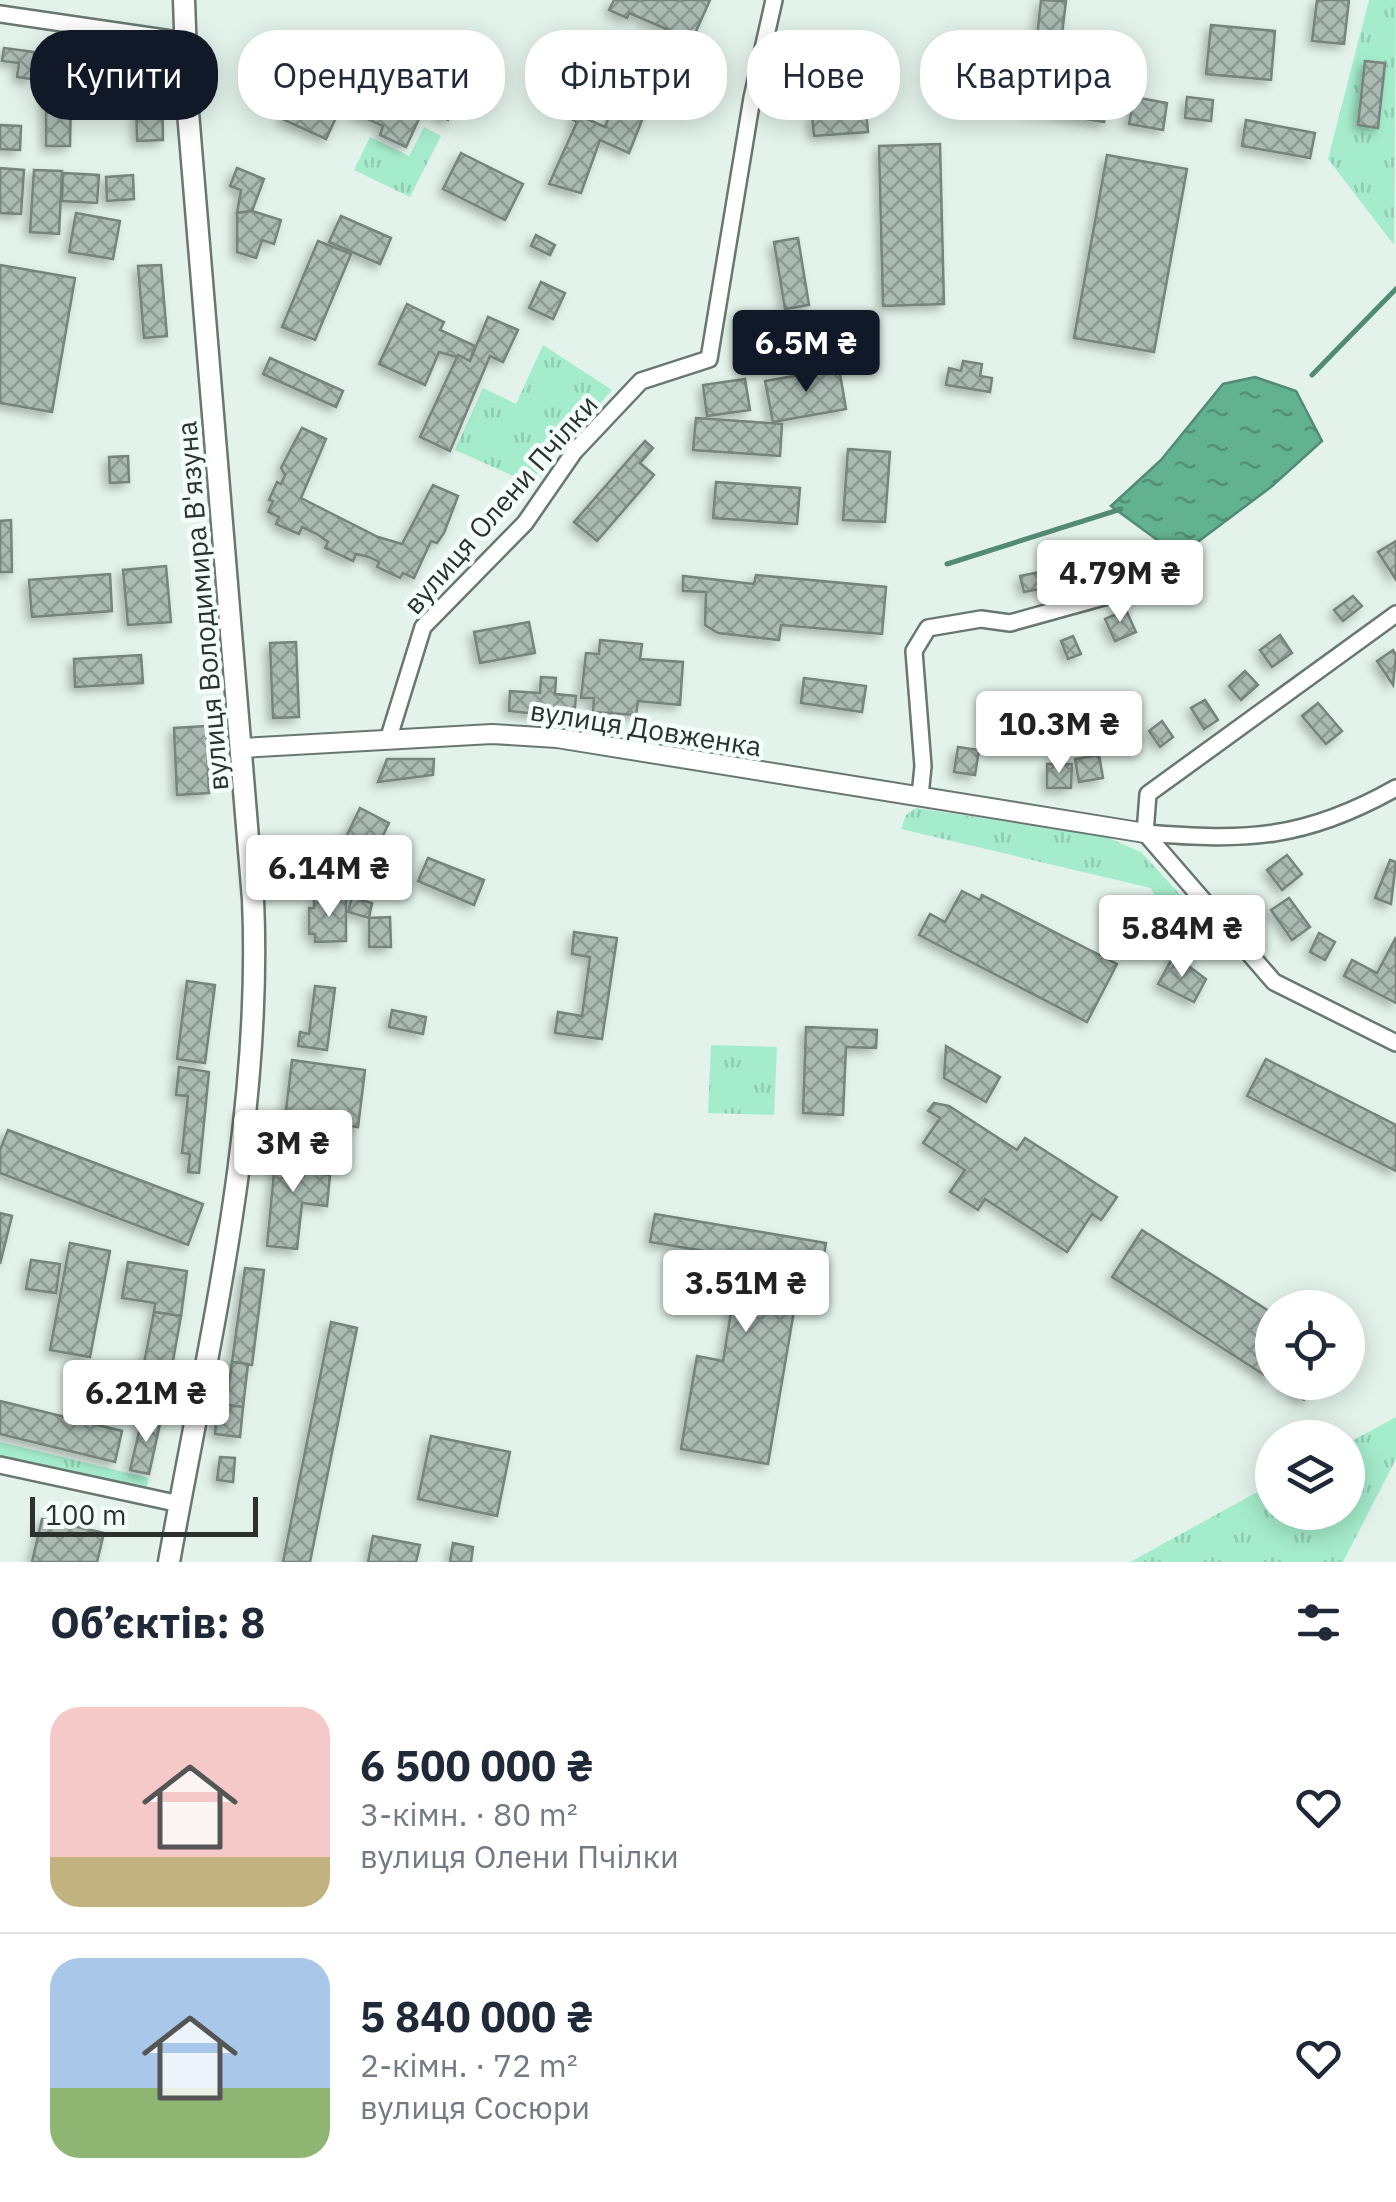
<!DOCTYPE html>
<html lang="uk">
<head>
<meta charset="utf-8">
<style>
  :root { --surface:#fff; --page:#f2f2f3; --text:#1f2937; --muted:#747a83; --line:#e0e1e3; --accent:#111827 }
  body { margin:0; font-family:"IBM Plex Sans",sans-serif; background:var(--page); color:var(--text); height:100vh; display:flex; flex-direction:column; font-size:38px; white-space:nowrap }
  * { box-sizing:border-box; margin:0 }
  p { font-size:32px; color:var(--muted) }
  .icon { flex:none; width:55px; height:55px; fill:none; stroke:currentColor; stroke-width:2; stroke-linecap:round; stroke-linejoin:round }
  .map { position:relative; height:1562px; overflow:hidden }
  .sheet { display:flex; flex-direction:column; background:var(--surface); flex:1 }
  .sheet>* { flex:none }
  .banner { position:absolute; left:30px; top:30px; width:1338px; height:90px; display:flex; gap:20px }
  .tools { position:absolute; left:1255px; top:1290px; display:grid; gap:20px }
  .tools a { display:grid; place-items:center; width:110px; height:110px; border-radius:50%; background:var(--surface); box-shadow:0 5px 25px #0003; font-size:50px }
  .scale { position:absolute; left:30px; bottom:25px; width:228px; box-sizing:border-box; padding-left:10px; border:5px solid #2b312e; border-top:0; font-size:28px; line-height:35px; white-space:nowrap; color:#2b312e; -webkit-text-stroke:8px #f5fffa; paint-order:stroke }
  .price { position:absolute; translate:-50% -85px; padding:0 22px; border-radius:10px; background:#fff; color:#222; font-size:32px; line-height:65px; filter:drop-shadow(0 2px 5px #0008) }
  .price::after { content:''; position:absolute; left:50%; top:60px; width:30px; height:22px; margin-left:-15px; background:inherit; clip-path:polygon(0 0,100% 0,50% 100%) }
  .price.current { background:var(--accent); color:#fff }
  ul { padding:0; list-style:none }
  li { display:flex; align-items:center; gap:30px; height:250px; padding:0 50px }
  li+li { border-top:2px solid var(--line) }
  li span { display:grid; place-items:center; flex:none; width:280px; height:200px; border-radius:30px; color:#555 }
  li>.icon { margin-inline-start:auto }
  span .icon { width:120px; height:120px; fill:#fffc; stroke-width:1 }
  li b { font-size:42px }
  h2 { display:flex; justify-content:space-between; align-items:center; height:120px; padding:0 50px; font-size:42px }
  .tag { padding:0 35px; border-radius:40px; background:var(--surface); box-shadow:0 5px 25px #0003; font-size:35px; line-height:90px }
  .tag.current { background:var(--accent); color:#fff }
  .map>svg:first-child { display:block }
  .grass { fill:url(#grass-tufts) }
  .water { fill:url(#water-ripples); stroke:#528b73; stroke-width:2.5 }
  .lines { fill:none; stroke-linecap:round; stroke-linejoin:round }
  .stream { stroke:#528b73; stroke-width:5 }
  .building { fill:url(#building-cross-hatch); stroke:#76847d; stroke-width:2.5; filter:url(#shadow) }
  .minor-casing { stroke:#687770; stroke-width:20 }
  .tertiary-casing { stroke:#687770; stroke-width:22 }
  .secondary-casing { stroke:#687770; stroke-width:25 }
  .minor { stroke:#fff; stroke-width:15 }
  .tertiary { stroke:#fff; stroke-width:18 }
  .secondary { stroke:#fff; stroke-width:20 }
  .labels { text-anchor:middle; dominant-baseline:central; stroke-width:9; stroke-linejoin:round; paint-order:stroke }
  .street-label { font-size:28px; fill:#2b312e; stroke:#f5fffa }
</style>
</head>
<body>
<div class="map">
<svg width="1396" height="1562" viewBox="0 0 1396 1562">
  <defs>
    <pattern id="grass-tufts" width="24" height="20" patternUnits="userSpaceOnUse" patternTransform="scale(2.5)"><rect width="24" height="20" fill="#a5eccc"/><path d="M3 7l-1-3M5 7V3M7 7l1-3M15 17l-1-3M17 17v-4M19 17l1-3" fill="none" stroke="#8ecbb0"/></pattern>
    <pattern id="water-ripples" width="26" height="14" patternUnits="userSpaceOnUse" patternTransform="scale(2.5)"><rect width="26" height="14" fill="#62b190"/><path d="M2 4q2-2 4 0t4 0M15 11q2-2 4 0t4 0" fill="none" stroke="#519176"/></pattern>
    <pattern id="building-cross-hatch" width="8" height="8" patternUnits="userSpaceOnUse" patternTransform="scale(2.5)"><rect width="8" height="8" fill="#abbbb3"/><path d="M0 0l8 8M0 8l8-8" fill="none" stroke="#8b9992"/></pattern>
    <filter id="shadow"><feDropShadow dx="-4.5" dy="4.5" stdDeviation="5" flood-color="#0004"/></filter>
  </defs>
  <rect width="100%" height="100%" fill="#e3f3eb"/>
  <!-- grass -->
  <g class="grass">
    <polygon points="1369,0 1396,0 1394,245 1328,159"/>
    <polygon points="424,127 441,136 410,197 354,170 370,137 409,156"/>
    <polygon points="543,345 612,390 529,483 455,450 483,388 516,404"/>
    <polygon points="916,808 1106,837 1141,852 1187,902 1176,939 1151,888 901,829 906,815"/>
    <polygon points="711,1045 777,1047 774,1115 708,1113"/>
    <polygon points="1396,1417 1396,1459 1343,1562 1130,1562 1272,1484 1272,1512 1348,1512 1348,1443"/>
    <polygon points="0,1442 149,1478 145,1493 0,1458"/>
  </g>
  <!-- water -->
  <polygon class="water" points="1255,377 1296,391 1322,441 1271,487 1179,556 1111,506 1161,460 1223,384"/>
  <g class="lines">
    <!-- stream -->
    <g class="stream">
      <polyline points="1312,375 1396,289"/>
      <polyline points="947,564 1121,509"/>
    </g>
  </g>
  <!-- building -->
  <g class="building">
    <polygon points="614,0 710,0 692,40 629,13 627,18 609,10"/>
    <polygon points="1041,0 1066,1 1058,67 1034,65"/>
    <polygon points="1317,0 1349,0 1344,44 1312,41"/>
    <polygon points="1211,25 1275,31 1271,80 1206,74"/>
    <polygon points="834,41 864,46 862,57 832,52"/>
    <polygon points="4,48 35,52 31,79 17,77 19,63 2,61"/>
    <polygon points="1061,48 1109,53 1107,72 1059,68"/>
    <polygon points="992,49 1028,52 1027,65 991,61"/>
    <polygon points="74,51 135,60 135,84 73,75"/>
    <polygon points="825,54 836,58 827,81 816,77"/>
    <polygon points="337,59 365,72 361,79 402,98 417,66 463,88 448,120 424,108 406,147 380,135 383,126 341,107 326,139 282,119 297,86 319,96"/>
    <polygon points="135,61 155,66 162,76 163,140 137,141"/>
    <polygon points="1365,61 1385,63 1378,128 1358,125"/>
    <polygon points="625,73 657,82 629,153 600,140 581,193 549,184 577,122 573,120 576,114 605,127"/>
    <polygon points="1027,80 1109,95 1104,122 1022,108"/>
    <polygon points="46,94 71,94 70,146 46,146"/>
    <polygon points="1134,97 1167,103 1163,130 1129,124"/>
    <polygon points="1187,97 1213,100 1211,121 1185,118"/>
    <polygon points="866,111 868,132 814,136 812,115"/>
    <polygon points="1246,120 1315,133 1310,158 1242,146"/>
    <polygon points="0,125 21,126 20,150 0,149"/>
    <polygon points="940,144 944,304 883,306 879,146"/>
    <polygon points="461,153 523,184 505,220 443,189"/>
    <polygon points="1107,155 1187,169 1154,352 1074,338"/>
    <polygon points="0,168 24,170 21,214 0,213"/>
    <polygon points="237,168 264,179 252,211 237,213 241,190 230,186"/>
    <polygon points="34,170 62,171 59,234 30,232"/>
    <polygon points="63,173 99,175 97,203 62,201"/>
    <polygon points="133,175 134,199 107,201 106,177"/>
    <polygon points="252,211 281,220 274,244 262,240 256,258 237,252 237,213"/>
    <polygon points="76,213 120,221 113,259 69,252"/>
    <polygon points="341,216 391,238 380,264 329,242"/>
    <polygon points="536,235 555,245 550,255 531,246"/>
    <polygon points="798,238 809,305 785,309 774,242"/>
    <polygon points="318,241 351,254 315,340 282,327"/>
    <polygon points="0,265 75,278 52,412 0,403"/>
    <polygon points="161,265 167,336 144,338 138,266"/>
    <polygon points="541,282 565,293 553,319 529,308"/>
    <polygon points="407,304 444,322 440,330 475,346 470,361 439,352 425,385 379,364"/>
    <polygon points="488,317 518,330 503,362 490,356 450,451 420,437 458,355 470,361"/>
    <polygon points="270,358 343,391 336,407 263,374"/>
    <polygon points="963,361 982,364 980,376 992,378 990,392 946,385 949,368 961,371"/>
    <polygon points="839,368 846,409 773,422 765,381"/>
    <polygon points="745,379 750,410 707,416 703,385"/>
    <polygon points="696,418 782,424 780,456 693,450"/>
    <polygon points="302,428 326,439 301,498 378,537 402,544 433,485 458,496 444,533 437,543 431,541 414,578 403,573 400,578 377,567 379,562 369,557 356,554 353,561 325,548 328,542 317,534 302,527 299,534 276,524 279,517 268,512 273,501 269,500 277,482 281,484 285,475 281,468"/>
    <polygon points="645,441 653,448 640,463 654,475 597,541 574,522"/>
    <polygon points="848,449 890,452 885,522 843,520"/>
    <polygon points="128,456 129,482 110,483 109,457"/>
    <polygon points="716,482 800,488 797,524 713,518"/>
    <polygon points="11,520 12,572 0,572 0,521"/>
    <polygon points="1396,541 1396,580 1378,552"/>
    <polygon points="166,566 171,622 128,625 123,570"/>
    <polygon points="1045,571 1049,587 1024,592 1020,576"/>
    <polygon points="110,574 112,611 32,617 29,580"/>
    <polygon points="756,575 886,587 882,634 781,625 779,640 718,633 705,625 706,592 683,591 683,576 754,584"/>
    <polygon points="1353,596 1362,606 1343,621 1334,610"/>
    <polygon points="1126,610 1136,632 1115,641 1105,619"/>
    <polygon points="529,622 535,653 480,663 474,632"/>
    <polygon points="1280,635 1292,653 1272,667 1260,650"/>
    <polygon points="1073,636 1081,654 1068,659 1061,641"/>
    <polygon points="600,640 642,644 640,659 683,662 680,705 638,701 636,715 593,712 594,698 581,698 586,653 599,654"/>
    <polygon points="296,642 299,717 273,718 270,643"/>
    <polygon points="1393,650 1396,655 1393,685 1377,661"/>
    <polygon points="141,655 143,683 75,687 74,659"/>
    <polygon points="1245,671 1258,685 1241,700 1229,686"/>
    <polygon points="541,677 556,678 555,694 576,696 574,718 509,711 510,691 540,693"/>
    <polygon points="804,678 866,686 862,712 801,703"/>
    <polygon points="1205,700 1218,720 1204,729 1191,708"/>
    <polygon points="1318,703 1342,731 1326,744 1302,716"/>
    <polygon points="1162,721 1173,737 1160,747 1149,731"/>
    <polygon points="206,726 209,793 177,795 174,728"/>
    <polygon points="958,747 979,750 975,775 954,772"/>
    <polygon points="1099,755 1103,778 1079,782 1075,759"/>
    <polygon points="387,759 434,759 433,775 378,782"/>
    <polygon points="1047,764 1072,764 1071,788 1047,788"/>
    <polygon points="360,808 389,823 354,895 332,884 339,870 332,866"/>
    <polygon points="1287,855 1302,874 1282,890 1267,870"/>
    <polygon points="428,858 484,880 474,905 418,881"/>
    <polygon points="1390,860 1396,862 1391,904 1375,898"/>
    <polygon points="962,891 980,900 982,895 1117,964 1087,1022 919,935 930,914 945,922"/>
    <polygon points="346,897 346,941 315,942 315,934 309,934 309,908 314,908 314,898"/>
    <polygon points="352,897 372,903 369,918 348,912"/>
    <polygon points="1289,898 1310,927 1292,940 1271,910"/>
    <polygon points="390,917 391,947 369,947 369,918"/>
    <polygon points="574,932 617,938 602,1039 555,1033 558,1012 582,1016 590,957 572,954"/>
    <polygon points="1319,933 1335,942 1325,960 1310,952"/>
    <polygon points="1396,937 1396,1003 1344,976 1352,960 1377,973"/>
    <polygon points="1174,955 1206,979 1194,1002 1158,984"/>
    <polygon points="187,981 215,985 205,1063 177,1059"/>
    <polygon points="315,986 335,988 327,1050 298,1046 300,1032 309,1034"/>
    <polygon points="392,1010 426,1017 423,1034 389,1027"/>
    <polygon points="806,1027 877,1030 876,1048 846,1047 843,1115 803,1113"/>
    <polygon points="946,1046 1000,1077 986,1102 944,1078"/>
    <polygon points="1266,1059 1396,1125 1396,1171 1247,1096"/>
    <polygon points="292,1060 365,1070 358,1127 285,1118"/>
    <polygon points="179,1067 209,1072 199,1173 188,1172 190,1154 182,1153 188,1096 176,1095"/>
    <polygon points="934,1103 949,1106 1017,1150 1025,1138 1117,1197 1101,1220 1092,1214 1067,1252 985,1199 978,1210 950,1192 965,1170 923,1143 940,1118 928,1111"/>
    <polygon points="8,1130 203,1204 188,1245 0,1173 0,1150"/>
    <polygon points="277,1142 305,1145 302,1172 330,1175 327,1206 302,1203 297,1249 267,1246"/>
    <polygon points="0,1213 12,1216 0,1264"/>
    <polygon points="655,1214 826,1243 816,1302 796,1299 768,1464 681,1449 697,1356 723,1361 740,1257 650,1242"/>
    <polygon points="1142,1230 1272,1313 1272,1380 1112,1277"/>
    <polygon points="70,1243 110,1251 90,1357 50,1350"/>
    <polygon points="31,1260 60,1264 56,1293 26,1289"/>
    <polygon points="128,1262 187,1271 181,1316 154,1312 155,1303 122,1298"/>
    <polygon points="245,1268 264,1270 252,1365 232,1362"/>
    <polygon points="154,1312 181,1316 166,1400 138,1394"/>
    <polygon points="331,1322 357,1328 310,1562 283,1562"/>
    <polygon points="232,1362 248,1364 243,1407 226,1405"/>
    <polygon points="1277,1382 1315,1382 1304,1400"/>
    <polygon points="0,1401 122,1431 115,1462 0,1434"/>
    <polygon points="218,1404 243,1407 240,1437 215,1434"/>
    <polygon points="143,1415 161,1419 149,1474 130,1470"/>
    <polygon points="431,1436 510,1452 497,1516 418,1499"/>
    <polygon points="220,1457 235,1458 233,1482 217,1480"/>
    <polygon points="42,1519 104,1533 97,1562 32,1562"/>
    <polygon points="373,1536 420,1545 416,1562 368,1562"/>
    <polygon points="453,1543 473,1547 471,1562 450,1562"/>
  </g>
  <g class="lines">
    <defs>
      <g id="minor">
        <polyline points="0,14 185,41"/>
        <polyline points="388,740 423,627 525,523 574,452 641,381 709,359 752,98 774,0"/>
        <polyline points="920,796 923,766 914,651 928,628 981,619 1010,623 1172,578"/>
        <polyline points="1145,833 1148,794 1396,614"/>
        <polyline points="1145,833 1274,982 1396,1043"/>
        <path d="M1145 833C1246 841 1304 840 1396 788"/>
        <polyline points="0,1465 180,1504"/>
      </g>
      <polyline id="tertiary" points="242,748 492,734 557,738 1145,833"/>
      <path id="secondary" d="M169 1562C208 1344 263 1121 253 899L188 112 184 0"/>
    </defs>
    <!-- minor casing -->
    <use href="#minor" class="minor-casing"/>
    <!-- tertiary casing -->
    <use href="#tertiary" class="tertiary-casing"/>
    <!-- secondary casing -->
    <use href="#secondary" class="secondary-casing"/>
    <!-- minor -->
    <use href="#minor" class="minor"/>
    <!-- tertiary -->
    <use href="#tertiary" class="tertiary"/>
    <!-- secondary -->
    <use href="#secondary" class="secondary"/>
  </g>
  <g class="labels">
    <!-- street labels -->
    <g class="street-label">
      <text transform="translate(500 504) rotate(-49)">вулиця Олени Пчілки</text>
      <text transform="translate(202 606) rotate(-95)">вулиця Володимира В'язуна</text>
      <text transform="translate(646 728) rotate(9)">вулиця Довженка</text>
    </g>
  </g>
</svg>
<div class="tools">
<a><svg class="icon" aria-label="locate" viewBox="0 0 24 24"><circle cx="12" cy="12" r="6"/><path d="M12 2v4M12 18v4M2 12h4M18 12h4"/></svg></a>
<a><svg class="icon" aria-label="layers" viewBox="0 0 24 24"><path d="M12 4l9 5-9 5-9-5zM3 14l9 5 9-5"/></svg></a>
</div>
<div class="scale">100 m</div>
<b class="price current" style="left:806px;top:395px">6.5M ₴</b>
<b class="price" style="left:1120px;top:625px">4.79M ₴</b>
<b class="price" style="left:1059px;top:776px">10.3M ₴</b>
<b class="price" style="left:329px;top:920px">6.14M ₴</b>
<b class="price" style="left:1182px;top:980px">5.84M ₴</b>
<b class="price" style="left:293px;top:1195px">3M ₴</b>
<b class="price" style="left:746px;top:1335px">3.51M ₴</b>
<b class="price" style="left:146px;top:1445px">6.21M ₴</b>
<div class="banner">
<a class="tag current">Купити</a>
<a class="tag">Орендувати</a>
<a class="tag">Фільтри</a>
<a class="tag">Нове</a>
<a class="tag">Квартира</a>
</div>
</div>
<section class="sheet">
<h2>Об’єктів: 8<svg class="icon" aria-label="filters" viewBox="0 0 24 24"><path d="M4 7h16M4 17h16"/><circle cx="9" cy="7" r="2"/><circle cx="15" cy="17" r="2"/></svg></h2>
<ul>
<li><span style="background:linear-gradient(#f6c9c9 75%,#c2b280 0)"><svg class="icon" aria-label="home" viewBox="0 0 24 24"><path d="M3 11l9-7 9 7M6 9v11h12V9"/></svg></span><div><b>6 500 000 ₴</b><p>3-кімн. · 80 m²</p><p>вулиця Олени Пчілки</p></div><svg class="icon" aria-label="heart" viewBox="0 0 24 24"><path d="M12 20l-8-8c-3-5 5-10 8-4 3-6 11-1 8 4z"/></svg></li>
<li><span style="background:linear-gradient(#a9c7e8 65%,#8fb573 0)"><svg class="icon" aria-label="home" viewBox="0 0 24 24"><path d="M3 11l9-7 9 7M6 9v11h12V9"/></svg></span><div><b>5 840 000 ₴</b><p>2-кімн. · 72 m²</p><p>вулиця Сосюри</p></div><svg class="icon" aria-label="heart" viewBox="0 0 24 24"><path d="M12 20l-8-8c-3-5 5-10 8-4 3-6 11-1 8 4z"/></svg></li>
</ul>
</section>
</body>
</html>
